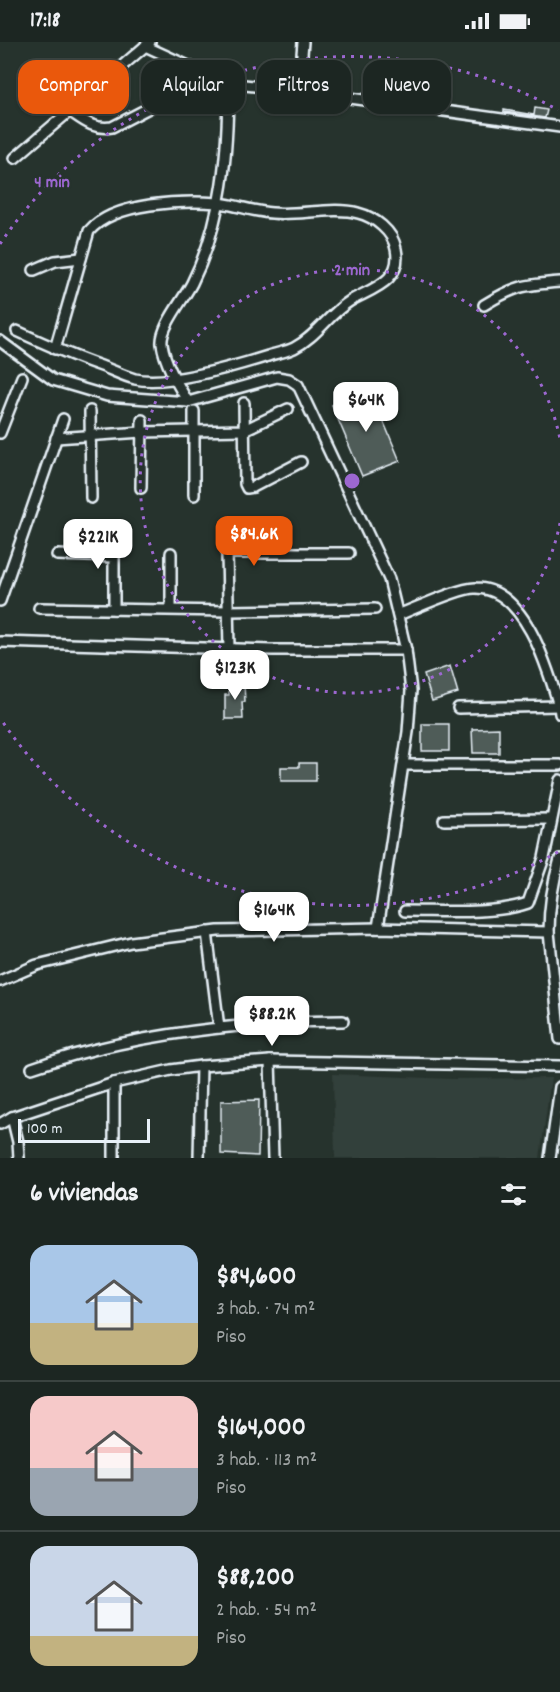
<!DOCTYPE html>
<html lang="es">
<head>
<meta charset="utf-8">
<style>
  :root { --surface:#1c2622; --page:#29322f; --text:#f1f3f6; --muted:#a0a5a5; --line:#3a4340; --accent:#ea580c }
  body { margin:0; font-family:Dekko,sans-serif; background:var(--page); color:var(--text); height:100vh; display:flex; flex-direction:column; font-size:22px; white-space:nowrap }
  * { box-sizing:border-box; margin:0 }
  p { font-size:20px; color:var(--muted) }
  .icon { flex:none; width:33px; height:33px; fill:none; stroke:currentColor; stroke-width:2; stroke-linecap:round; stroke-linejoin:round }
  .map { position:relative; height:1116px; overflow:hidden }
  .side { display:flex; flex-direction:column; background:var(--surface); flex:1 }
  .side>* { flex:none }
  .top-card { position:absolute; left:18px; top:18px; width:525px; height:54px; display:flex; gap:12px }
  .scale { position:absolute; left:18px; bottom:15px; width:132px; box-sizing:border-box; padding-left:6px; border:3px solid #e8f1f8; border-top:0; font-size:16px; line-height:21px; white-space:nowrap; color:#e8f1f8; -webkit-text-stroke:4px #26332d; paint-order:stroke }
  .price { position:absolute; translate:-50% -51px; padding:0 14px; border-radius:12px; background:#fff; color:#222; font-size:20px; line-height:39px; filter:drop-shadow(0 2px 3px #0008) }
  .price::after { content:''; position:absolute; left:50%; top:36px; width:18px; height:14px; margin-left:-9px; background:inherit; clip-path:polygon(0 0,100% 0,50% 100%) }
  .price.current { background:var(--accent); color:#fff }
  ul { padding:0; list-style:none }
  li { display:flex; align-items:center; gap:18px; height:150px; padding:0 30px }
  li+li { border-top:2px solid var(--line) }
  li span { display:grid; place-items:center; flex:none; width:168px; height:120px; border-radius:18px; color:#555 }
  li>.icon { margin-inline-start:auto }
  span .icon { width:72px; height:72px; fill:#fffc; stroke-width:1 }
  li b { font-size:26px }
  h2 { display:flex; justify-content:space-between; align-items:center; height:72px; padding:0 30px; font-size:26px }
  .pill { padding:0 21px; border-radius:18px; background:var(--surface); box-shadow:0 2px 4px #0004,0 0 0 2px var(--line); font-size:21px; line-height:54px }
  .pill.current { background:var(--accent); color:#fff }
  .status { display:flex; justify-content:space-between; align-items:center; height:42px; padding:0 30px; background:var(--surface); direction:ltr }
  .status svg { height:16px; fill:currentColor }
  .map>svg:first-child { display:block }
  .built { fill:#333f3a }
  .building { fill:#505c59; stroke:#e8f1f8; stroke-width:1.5 }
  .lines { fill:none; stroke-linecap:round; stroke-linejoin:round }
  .minor-casing { stroke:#e8f1f8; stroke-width:14 }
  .minor { stroke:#26332d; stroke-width:9 }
  .ring { fill:none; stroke:#9c67d0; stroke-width:3; stroke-dasharray:3 6 }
  .centre { fill:#9c67d0; stroke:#26332d; stroke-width:3 }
  .ring-label { font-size:18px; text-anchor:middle; font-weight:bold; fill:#9c67d0; stroke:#26332d; stroke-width:4.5; stroke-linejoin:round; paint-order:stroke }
</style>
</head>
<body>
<div class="status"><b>17:18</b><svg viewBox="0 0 49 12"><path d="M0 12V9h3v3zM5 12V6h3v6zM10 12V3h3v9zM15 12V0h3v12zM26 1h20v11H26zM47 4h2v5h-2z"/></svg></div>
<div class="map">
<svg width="560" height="1116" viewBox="0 0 560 1116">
  <rect width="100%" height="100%" fill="#26332d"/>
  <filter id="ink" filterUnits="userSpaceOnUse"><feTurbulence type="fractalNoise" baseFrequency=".0167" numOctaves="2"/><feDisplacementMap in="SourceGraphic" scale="12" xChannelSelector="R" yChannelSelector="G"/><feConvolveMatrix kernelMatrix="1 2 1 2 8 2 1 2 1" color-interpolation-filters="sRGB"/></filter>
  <g filter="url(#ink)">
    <!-- built -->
    <polygon class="built" points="333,1032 452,1037 551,1036 540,1116 335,1116"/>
    <!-- building -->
    <g class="building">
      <polygon points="535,66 547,68 545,76 504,70 504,68 534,73"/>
      <polygon points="370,347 400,419 362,434 332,363"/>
      <polygon points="450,624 458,651 432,659 424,633"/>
      <polygon points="229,641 244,641 245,660 242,660 243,677 225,677 225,653 229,653"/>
      <rect x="422" y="682" width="27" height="27"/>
      <polygon points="499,686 499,711 473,711 472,687"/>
      <polygon points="299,721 316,721 316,739 281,739 281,725 299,725"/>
      <polygon points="259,1058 258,1114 221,1112 221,1059"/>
    </g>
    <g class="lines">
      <defs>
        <g id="minor">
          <polyline points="145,4 217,37"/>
          <polyline points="299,49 303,0"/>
          <path d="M68 68C83 78 93 88 112 85L197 41 208 39 299 49 560 85"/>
          <polyline points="15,116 150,0"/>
          <polyline points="34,228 55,219 81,216"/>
          <path d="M484 263C515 244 523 243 560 240"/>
          <path d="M17 289C45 302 72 314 101 324 112 328 123 334 135 337 167 344 236 324 268 314 276 311 286 310 294 306 316 295 329 272 350 259 370 247 403 240 396 207 393 189 374 175 358 171 334 164 298 174 272 171 254 170 237 163 219 161 183 158 114 160 89 189L55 307"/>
          <polyline points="0,299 53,338 107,354 188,360 277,335 289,337 298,343 389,537 406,608 411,649 408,690 378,886"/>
          <path d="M188 360C178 343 165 322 162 302 160 285 184 257 192 241 223 179 228 109 228 41"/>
          <polyline points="244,361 245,442 247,446 253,445 301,420"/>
          <polyline points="90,369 91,456"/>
          <polyline points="194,369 194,453"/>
          <polyline points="0,391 22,335"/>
          <polyline points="56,396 142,390 244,388 288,367"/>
          <polyline points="141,446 142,378"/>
          <polyline points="171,511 171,567"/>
          <polyline points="57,513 114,515 114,567"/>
          <polyline points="0,559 63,377"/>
          <polyline points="39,566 229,569 375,567"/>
          <path d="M398 573C414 567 461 545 476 546 525 546 548 627 559 664L560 672"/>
          <polyline points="0,600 271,608 406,608"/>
          <polyline points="229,607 227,511 349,511"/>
          <polyline points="458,666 559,664"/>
          <polyline points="404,723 560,723"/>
          <polyline points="444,778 551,777"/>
          <path d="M560 817C553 840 549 866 549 890L560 997"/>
          <path d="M405 869C443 869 492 873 528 861L544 816 560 738"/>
          <polyline points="0,939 37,923 131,900 218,889 378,886 549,890"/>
          <polyline points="219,986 280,980 343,979"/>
          <polyline points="270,1019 273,1116"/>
          <path d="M32 1026C92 1005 156 993 219 986L207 890"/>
          <polyline points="12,1075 18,1100 19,1116"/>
          <polyline points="0,1082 12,1075 114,1041 171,1028 201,1024 270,1019 560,1024"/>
          <polyline points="114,1116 114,1041"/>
          <polyline points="199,1116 201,1024"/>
          <polyline points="550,1116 560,1045"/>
        </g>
      </defs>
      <!-- minor casing -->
      <use href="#minor" class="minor-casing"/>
      <!-- minor -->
      <use href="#minor" class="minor"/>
    </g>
  </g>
  <!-- distance rings -->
  <g class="ring">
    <path d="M560 481A212 212 0 1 1 560 397"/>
    <path d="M558 810A424 424 0 0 1 0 676M0 202A424 424 0 0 1 558 68"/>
  </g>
  <circle cx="352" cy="439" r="9" class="centre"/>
  <g class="ring-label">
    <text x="52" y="145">4 min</text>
    <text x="352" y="233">2 min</text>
  </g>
</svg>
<div class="scale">100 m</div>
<b class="price" style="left:366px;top:391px">$64K</b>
<b class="price current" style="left:254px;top:525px">$84.6K</b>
<b class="price" style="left:98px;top:528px">$221K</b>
<b class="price" style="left:235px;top:659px">$123K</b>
<b class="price" style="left:274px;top:901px">$164K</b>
<b class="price" style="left:272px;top:1005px">$88.2K</b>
<div class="top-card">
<a class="pill current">Comprar</a>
<a class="pill">Alquilar</a>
<a class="pill">Filtros</a>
<a class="pill">Nuevo</a>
</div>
</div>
<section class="side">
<h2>6 viviendas<svg class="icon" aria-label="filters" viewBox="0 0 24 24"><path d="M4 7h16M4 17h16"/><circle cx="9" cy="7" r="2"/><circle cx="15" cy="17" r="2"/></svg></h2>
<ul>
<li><span style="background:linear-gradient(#a9c7e8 65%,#c2b280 0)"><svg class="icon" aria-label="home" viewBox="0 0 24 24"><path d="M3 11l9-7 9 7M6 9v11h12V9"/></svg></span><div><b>$84,600</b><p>3 hab. · 74 m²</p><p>Piso</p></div></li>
<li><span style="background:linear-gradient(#f6c9c9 60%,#9aa5b1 0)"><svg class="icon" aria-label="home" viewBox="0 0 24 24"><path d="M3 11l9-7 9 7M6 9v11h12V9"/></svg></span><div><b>$164,000</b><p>3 hab. · 113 m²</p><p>Piso</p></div></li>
<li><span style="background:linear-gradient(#c9d6e8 75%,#c2b280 0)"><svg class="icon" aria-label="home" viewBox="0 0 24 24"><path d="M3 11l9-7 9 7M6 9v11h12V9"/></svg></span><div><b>$88,200</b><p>2 hab. · 54 m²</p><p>Piso</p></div></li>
</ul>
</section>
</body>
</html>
